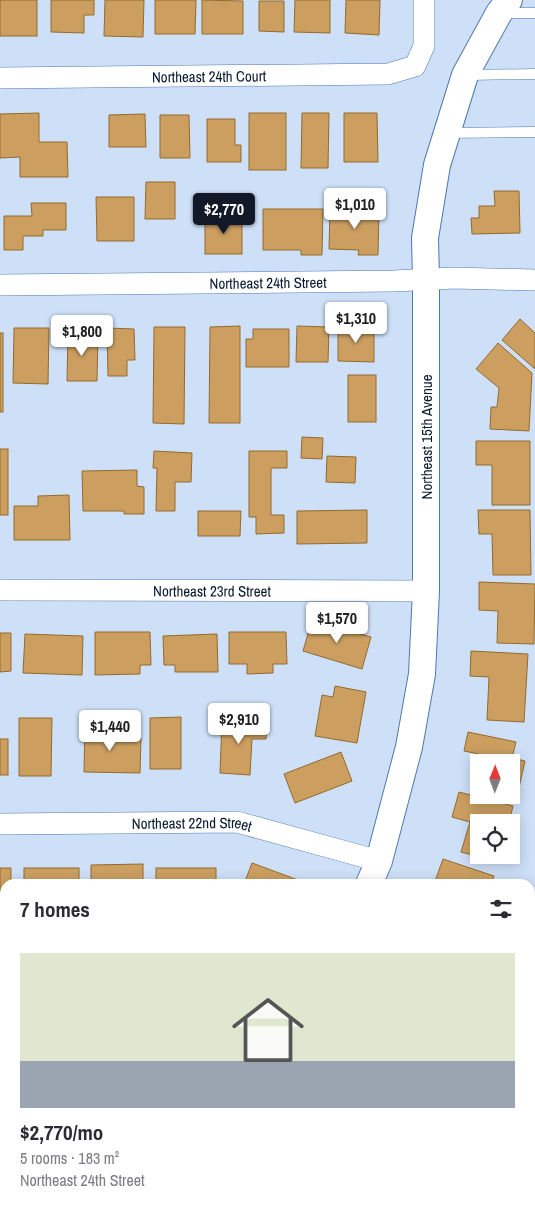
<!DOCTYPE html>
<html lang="en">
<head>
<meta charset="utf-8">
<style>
  :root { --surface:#fff; --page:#f2f2f3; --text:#2b2b33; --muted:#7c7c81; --accent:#111827 }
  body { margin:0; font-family:"Archivo Narrow",sans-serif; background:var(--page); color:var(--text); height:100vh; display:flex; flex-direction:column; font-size:19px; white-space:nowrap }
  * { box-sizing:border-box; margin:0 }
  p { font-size:16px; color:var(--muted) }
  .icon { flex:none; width:28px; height:28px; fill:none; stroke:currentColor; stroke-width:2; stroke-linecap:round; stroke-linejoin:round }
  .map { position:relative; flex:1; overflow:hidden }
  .details { position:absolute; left:0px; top:879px; width:535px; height:336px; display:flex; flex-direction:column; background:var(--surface); border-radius:15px 15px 0 0; box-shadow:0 2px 12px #0003 }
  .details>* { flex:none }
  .needle { width:32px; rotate:1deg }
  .controls { position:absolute; left:470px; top:754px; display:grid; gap:10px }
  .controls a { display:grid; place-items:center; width:50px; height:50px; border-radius:0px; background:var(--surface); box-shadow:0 2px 12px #0003; font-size:25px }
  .price { position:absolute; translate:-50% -42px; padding:0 11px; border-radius:5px; background:#fff; color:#222; font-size:16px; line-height:32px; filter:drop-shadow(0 1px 2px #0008) }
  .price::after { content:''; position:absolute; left:50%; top:30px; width:15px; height:11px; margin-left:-8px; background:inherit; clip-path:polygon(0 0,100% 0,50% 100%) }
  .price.active { background:var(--accent); color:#fff }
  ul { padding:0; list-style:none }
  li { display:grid; align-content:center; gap:10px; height:265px; padding:0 20px }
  li span { display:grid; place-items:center; height:155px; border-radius:0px; color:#555 }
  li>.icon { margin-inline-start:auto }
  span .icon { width:90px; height:90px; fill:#fffc; stroke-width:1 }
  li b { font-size:21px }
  h2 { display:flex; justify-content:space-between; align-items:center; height:60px; padding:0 20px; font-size:21px }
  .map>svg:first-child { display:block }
  .water { fill:#4785d0 }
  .building { fill:#cc9f61; stroke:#946a2a }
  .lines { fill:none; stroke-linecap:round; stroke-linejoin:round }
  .service-casing { stroke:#4e79ae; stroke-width:11 }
  .minor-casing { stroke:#4e79ae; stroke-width:22 }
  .tertiary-casing { stroke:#4e79ae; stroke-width:28 }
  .service { stroke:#fff; stroke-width:10 }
  .minor { stroke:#fff; stroke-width:21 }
  .tertiary { stroke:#fff; stroke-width:26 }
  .labels { text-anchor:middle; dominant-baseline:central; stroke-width:5; stroke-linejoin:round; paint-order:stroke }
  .street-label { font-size:15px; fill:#091b30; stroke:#fff }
</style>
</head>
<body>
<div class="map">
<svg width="535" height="1214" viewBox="0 0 535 1214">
  <rect width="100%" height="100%" fill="#cde0f8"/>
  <!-- water -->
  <polygon class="water" points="535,955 535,1084 530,1080 530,971"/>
  <!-- building -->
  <g class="building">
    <rect x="0" y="0" width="37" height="36"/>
    <polygon points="51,0 94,0 94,15 84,15 84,33 51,32"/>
    <polygon points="105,0 144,0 143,37 104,36"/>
    <polygon points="155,0 196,0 195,34 155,34"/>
    <polygon points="202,0 243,1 243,34 202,34"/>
    <polygon points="295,0 330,0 330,33 294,32"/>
    <polygon points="346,0 380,0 379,35 345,33"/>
    <polygon points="259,1 284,1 284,32 259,31"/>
    <polygon points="39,113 39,142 67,142 68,177 20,177 20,157 0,158 0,114"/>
    <rect x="249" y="113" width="37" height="57"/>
    <polygon points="302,113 329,113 328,168 301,168"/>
    <polygon points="344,113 377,113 378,162 344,162"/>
    <polygon points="145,114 146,147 109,147 109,115"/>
    <polygon points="160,115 189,115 190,158 160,158"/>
    <polygon points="207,119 235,119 235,145 241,145 241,162 207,162"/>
    <polygon points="146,182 175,182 175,219 145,219"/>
    <polygon points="494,191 519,191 520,233 472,234 471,218 479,218 479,206 495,206"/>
    <polygon points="96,197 134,197 134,241 97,241"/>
    <polygon points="31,203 66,203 66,230 43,230 43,236 23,236 23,250 4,250 4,216 32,216"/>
    <polygon points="330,208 379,209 378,255 358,255 359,250 329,249"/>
    <polygon points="263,209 323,209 322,255 301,255 301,250 263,250"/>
    <rect x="205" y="215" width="37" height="39"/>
    <polygon points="520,319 535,333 535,369 502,340"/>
    <polygon points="240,326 240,423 209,423 210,327"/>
    <polygon points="297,326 329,327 328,362 296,362"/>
    <polygon points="338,326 374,326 374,362 338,361"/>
    <polygon points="154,327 185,327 184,424 153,423"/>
    <polygon points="14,328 49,328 48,384 13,383"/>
    <polygon points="107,328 134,329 135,360 127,360 127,376 108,376"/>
    <polygon points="253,329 289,329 289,367 246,367 246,339 253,339"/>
    <rect x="0" y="333" width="3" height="79"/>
    <polygon points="68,333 98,333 97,381 67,381"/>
    <polygon points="498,343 532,373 529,431 490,429 491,407 497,407 499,388 476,369"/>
    <rect x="348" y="375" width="28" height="47"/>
    <polygon points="302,437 323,438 322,459 301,458"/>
    <polygon points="476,441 530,441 530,505 492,505 492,465 476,465"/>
    <rect x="0" y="449" width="8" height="66"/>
    <polygon points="154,451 192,453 191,482 175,482 175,511 156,511 157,468 153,468"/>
    <polygon points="249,451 287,451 287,468 271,468 271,515 284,515 284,533 256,534 256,517 249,517"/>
    <polygon points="327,456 356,457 355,483 326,482"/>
    <polygon points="137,470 137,486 144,487 144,514 124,514 124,511 83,511 82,471"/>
    <polygon points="69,495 70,540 14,540 14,506 38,506 38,496"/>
    <polygon points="367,510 367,543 297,544 297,511"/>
    <polygon points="478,510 530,510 531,575 493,575 492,534 479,534"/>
    <polygon points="198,511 241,511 240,536 198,536"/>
    <polygon points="479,582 535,584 534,644 497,643 498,611 479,610"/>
    <polygon points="312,620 371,637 362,669 303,651"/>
    <polygon points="95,632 150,632 151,665 140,665 140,674 95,675"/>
    <polygon points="229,632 286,632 287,664 273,664 273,673 247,674 247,664 229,664"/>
    <polygon points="0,633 11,633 11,671 0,672"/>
    <polygon points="25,634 83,636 82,675 23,673"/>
    <polygon points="217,634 218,672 175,672 175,665 164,665 163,636"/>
    <polygon points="471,651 528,654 524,722 487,720 489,677 470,676"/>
    <polygon points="335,686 366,692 357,743 315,736 322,695 333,697"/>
    <polygon points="181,717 181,769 150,769 150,718"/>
    <polygon points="19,718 52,718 51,776 19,776"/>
    <polygon points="222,720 267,722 266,739 252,739 250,775 220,773"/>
    <polygon points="85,724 111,725 110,738 141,738 140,773 84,772"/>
    <polygon points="468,732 516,742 512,758 525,761 518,792 511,791 511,762 479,762 479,784 473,782 479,754 464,751"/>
    <rect x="0" y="739" width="8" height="36"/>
    <polygon points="341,752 352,781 295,803 284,774"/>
    <polygon points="459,792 513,806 509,822 479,822 479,855 500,855 498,862 461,852 470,822 452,817"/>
    <polygon points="443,859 494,876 491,884 434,884"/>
    <polygon points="252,863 306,883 244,884"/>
    <polygon points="143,864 143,884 91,884 91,865"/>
    <polygon points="0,868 11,868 11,884 5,884 5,896 0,896"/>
    <rect x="24" y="868" width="55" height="16"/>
    <rect x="156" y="868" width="60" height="16"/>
    <rect x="0" y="969" width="5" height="38"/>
    <rect x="0" y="1098" width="5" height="33"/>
    <polygon points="530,1108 535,1113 535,1124 530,1129"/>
    <polygon points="30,1210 73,1210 71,1214 28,1214"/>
    <polygon points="232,1210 274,1210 278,1214 236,1214"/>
    <polygon points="334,1210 357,1210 355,1214 333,1214"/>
    <polygon points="471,1210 518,1210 524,1214 477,1214"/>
  </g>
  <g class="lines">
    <defs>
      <g id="service">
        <polyline points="502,13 535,13"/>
        <polyline points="468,75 535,74"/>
        <polyline points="448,133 535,132"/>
      </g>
      <g id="minor">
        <path id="s1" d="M0 78 388 74 415 66 424 46V0"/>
        <path id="s2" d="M0 285 394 281 454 278 535 280"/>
        <path id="s3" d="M0 590 426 591"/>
        <path id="s4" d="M0 824 237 822 379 861"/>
        <polyline points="0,1055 5,1055"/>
      </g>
      <g id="tertiary">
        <polyline points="369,884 379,861 409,747 422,674 426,591 426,280 425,238 437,165 465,75 499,13 509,0"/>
        <polyline points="140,1214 143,1210"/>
      </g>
    </defs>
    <!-- service casing -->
    <use href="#service" class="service-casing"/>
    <!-- minor casing -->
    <use href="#minor" class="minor-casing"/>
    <!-- tertiary casing -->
    <use href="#tertiary" class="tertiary-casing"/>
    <!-- service -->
    <use href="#service" class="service"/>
    <!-- minor -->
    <use href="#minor" class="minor"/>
    <!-- tertiary -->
    <use href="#tertiary" class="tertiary"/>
  </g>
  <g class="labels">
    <!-- street labels -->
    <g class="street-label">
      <text stroke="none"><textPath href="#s1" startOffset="209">Northeast 24th Court</textPath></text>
      <text stroke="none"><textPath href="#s2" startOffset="268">Northeast 24th Street</textPath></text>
      <text transform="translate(426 437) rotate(-90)">Northeast 15th Avenue</text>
      <text stroke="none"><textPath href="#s3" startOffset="212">Northeast 23rd Street</textPath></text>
      <text stroke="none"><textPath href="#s4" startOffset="192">Northeast 22nd Street</textPath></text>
    </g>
  </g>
</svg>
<div class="controls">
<a><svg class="needle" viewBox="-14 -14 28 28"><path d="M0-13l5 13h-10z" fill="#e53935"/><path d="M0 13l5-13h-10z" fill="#7c7c81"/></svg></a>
<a><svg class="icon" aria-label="locate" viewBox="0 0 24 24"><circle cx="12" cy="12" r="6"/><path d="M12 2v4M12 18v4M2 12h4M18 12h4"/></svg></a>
</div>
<b class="price" style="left:355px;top:230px">$1,010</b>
<b class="price active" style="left:224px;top:235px">$2,770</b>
<b class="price" style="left:356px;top:344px">$1,310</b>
<b class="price" style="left:82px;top:357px">$1,800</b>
<b class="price" style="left:337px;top:644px">$1,570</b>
<b class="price" style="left:239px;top:745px">$2,910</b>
<b class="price" style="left:110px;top:752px">$1,440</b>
<section class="details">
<h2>7 homes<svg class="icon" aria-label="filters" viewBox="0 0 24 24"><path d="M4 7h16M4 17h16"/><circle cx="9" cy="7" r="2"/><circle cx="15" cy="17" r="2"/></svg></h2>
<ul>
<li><span style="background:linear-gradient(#dfe7d0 70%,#9aa5b1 0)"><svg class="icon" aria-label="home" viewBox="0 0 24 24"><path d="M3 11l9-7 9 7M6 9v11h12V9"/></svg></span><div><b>$2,770/mo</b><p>5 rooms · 183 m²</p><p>Northeast 24th Street</p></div></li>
</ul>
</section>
</div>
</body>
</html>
